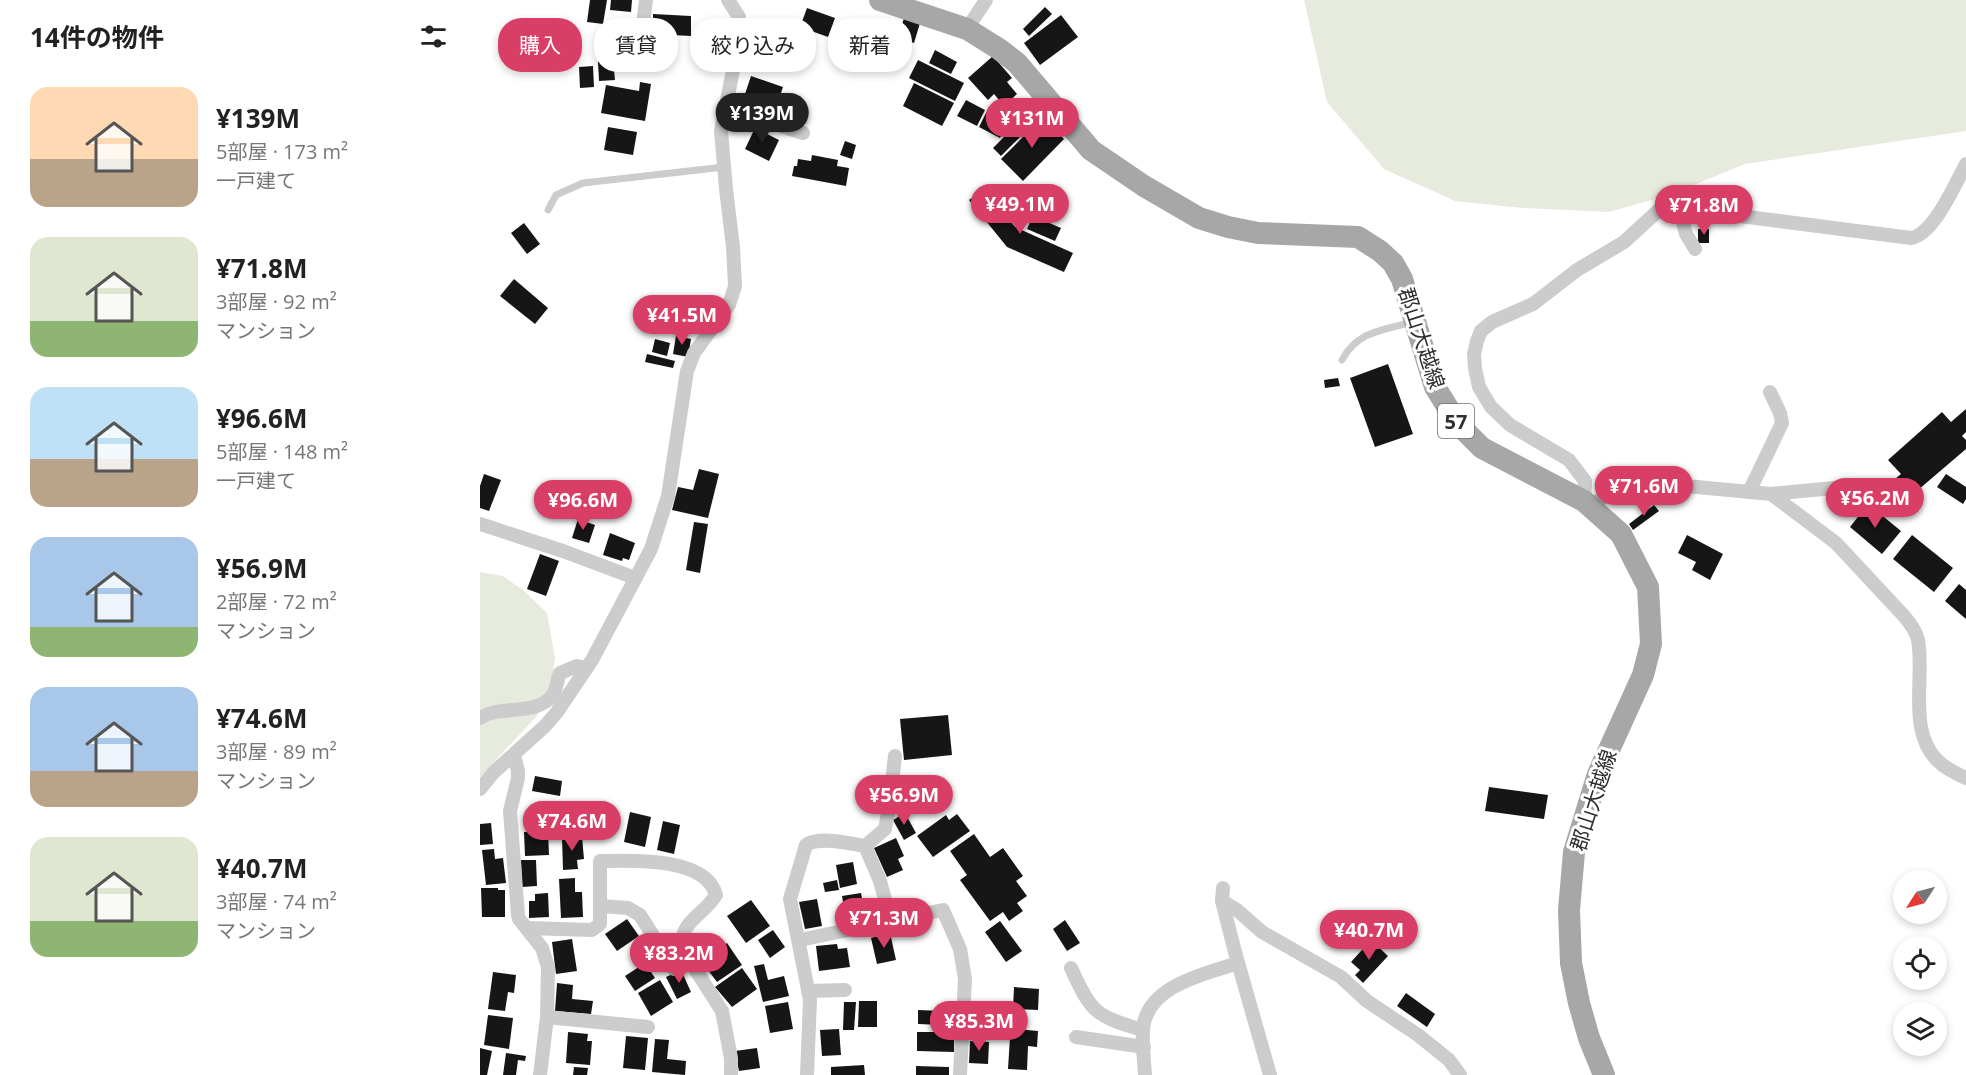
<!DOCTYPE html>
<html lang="ja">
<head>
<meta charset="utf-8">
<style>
  :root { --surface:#fff; --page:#f6f6f6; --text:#222; --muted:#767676; --accent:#d93e67 }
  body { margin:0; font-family:"Open Sans","Noto Sans JP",sans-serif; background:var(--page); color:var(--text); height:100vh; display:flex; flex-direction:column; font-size:22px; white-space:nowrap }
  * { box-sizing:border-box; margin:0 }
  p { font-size:20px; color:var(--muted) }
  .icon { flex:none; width:33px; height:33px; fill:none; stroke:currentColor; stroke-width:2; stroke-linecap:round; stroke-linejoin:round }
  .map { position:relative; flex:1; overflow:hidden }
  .drawer { display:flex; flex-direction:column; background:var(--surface); width:480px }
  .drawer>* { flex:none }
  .hud { position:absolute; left:18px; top:18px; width:570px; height:54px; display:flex; gap:12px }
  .needle { width:39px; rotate:234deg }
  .tools { position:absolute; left:1413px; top:870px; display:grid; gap:12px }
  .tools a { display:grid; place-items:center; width:54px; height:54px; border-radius:50%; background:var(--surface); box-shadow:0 3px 9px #0003; font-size:30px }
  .price { position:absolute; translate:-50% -51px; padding:0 14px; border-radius:21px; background:var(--accent); color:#fff; font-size:20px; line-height:39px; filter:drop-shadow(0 2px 3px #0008) }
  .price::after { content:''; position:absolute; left:50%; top:36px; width:18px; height:14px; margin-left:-9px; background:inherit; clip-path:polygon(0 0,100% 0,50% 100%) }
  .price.on { background:#222; color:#fff }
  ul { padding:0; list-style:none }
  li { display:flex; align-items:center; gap:18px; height:150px; padding:0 30px }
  li span { display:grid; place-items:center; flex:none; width:168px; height:120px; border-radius:18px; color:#555 }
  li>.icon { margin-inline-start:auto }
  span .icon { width:72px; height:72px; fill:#fffc; stroke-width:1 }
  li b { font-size:26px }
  h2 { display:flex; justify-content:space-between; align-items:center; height:72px; padding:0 30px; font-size:26px }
  .tag { padding:0 21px; border-radius:24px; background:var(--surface); box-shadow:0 3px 9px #0003; font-size:21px; line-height:54px }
  .tag.on { background:var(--accent); color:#fff }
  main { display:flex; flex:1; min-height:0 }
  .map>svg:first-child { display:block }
  .green { fill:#e7ebde }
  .building { fill:#161616 }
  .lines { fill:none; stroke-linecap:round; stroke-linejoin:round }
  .service { stroke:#ccc; stroke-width:7 }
  .minor { stroke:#ccc; stroke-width:14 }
  .primary { stroke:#a7a7a7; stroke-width:22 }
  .labels { text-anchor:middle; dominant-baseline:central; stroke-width:6; stroke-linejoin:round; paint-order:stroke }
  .shield { fill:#fff; stroke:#6d6d6d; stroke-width:1.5 }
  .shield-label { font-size:20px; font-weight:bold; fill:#2f2f2f }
  .street-label { font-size:21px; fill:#2f2f2f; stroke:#fff }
</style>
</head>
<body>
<main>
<section class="drawer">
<h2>14件の物件<svg class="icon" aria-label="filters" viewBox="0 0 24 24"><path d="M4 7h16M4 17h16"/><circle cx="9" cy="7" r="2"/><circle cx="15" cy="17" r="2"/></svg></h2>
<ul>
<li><span style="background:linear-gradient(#ffd9b3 60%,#b9a48a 0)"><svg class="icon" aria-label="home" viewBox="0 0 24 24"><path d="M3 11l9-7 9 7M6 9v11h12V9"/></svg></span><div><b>¥139M</b><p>5部屋 · 173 m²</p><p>一戸建て</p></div></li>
<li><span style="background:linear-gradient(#dfe7d0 70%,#8fb573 0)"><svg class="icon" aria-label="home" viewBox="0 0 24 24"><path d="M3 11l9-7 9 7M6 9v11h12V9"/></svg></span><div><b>¥71.8M</b><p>3部屋 · 92 m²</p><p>マンション</p></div></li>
<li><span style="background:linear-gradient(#bfe0f5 60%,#b9a48a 0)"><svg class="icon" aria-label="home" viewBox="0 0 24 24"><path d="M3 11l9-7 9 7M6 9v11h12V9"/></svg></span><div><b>¥96.6M</b><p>5部屋 · 148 m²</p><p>一戸建て</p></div></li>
<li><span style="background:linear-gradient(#a9c7e8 75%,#8fb573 0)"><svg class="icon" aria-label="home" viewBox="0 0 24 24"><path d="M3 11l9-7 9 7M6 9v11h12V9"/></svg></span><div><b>¥56.9M</b><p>2部屋 · 72 m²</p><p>マンション</p></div></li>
<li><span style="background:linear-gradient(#a9c7e8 70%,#b9a48a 0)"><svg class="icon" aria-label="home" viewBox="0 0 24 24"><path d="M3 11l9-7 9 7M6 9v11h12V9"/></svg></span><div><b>¥74.6M</b><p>3部屋 · 89 m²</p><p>マンション</p></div></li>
<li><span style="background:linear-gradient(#dfe7d0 70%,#8fb573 0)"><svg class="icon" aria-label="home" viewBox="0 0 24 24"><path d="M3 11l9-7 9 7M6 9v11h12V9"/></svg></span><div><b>¥40.7M</b><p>3部屋 · 74 m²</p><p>マンション</p></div></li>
</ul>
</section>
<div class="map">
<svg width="1486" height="1075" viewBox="0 0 1486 1075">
  <rect width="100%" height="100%" fill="#fff"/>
  <!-- green -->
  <g class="green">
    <polygon points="824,0 1486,0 1486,131 1265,164 1189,195 1129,212 1042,208 975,201 904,169 847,102"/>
    <polygon points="0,572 23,576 43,590 67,613 75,658 70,689 56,717 0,777"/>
  </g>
  <!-- building -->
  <g class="building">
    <polygon points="110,0 127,0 123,24 107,22"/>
    <polygon points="131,0 152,0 151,12 130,10"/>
    <polygon points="565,7 572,14 549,36 543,29"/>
    <polygon points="327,8 355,18 348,37 320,27"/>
    <polygon points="173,14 211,16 211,36 173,34"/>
    <polygon points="581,15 598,37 560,65 544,43"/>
    <polygon points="424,18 440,23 434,43 418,37"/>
    <polygon points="302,19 319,24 317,28 326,31 324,37 299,28"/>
    <polygon points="455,50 477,62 471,74 449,63"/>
    <polygon points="267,55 284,60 281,69 264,63"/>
    <polygon points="513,56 532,78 527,82 537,94 524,106 514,94 508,100 488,78"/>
    <polygon points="133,60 135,80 119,81 118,61"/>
    <polygon points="438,60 484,83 475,101 429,78"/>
    <polygon points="113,66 114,87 100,88 99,67"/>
    <polygon points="271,76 303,87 296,108 264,97"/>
    <polygon points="160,82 171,84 165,121 121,113 126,85 159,91"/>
    <polygon points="434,83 474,103 462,126 423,106"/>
    <polygon points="486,100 505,110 497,126 477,116"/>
    <polygon points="509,107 530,119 520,138 499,127"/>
    <polygon points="562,118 584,139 543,181 521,159"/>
    <polygon points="535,126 543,134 521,156 513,148"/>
    <polygon points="128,127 157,132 153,155 124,150"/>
    <polygon points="275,128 299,140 289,161 265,149"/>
    <polygon points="365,141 376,145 372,159 360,155"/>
    <polygon points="332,155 358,160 357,166 369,168 366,186 312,176 314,166 317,166 318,159 331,161"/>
    <polygon points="504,190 535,227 593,253 584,272 527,247 489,200"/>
    <polygon points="553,216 581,228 575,241 547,229"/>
    <polygon points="44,223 60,244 47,254 31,233"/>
    <rect x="1218" y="229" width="11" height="14"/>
    <polygon points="34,279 68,308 55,324 20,296"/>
    <polygon points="196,336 211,339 208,357 193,354"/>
    <polygon points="175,339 190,343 187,356 172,352"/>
    <polygon points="167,354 195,361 193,368 165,362"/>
    <polygon points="908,364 933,434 895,447 870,378"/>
    <polygon points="858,378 860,386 845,388 844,380"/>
    <polygon points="1486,409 1486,432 1482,436 1486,440 1486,449 1424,502 1409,484 1421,474 1408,460 1462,412 1471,422"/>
    <polygon points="219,469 239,474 228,518 192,510 198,487 213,490"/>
    <polygon points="4,474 21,480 9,511 0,508 0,486"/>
    <polygon points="1466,474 1486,487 1486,499 1483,504 1457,487"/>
    <polygon points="1388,504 1421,531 1402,554 1370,527"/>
    <polygon points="1174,505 1179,511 1153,530 1149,524"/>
    <polygon points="98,519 115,525 109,543 92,538"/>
    <polygon points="214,522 228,524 220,573 206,570"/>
    <polygon points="130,533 155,543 149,560 143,558 142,561 123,555"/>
    <polygon points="1207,535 1243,554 1230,580 1212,570 1216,562 1198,553"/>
    <polygon points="1432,535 1473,568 1454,592 1413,559"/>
    <polygon points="60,554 79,561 66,596 47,589"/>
    <polygon points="1479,584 1486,590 1486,619 1465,601"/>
    <polygon points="468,715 472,755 424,760 420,719"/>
    <polygon points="55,776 82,781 80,796 52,791"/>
    <polygon points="1009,787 1068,795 1064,819 1005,811"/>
    <polygon points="150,812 171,817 165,847 144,842"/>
    <polygon points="425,813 436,833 424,840 413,820"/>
    <polygon points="477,814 490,831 453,857 437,836 466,815 469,820"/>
    <polygon points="183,821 200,825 194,854 177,850"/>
    <polygon points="11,823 13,844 0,845 0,824"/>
    <polygon points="68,831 69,855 45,856 44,832"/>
    <polygon points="494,834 510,857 523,848 543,876 536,881 547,896 537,903 543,911 529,921 523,912 510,921 480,880 487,875 470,851"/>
    <polygon points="102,837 104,859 97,860 98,869 83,870 82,838"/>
    <polygon points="416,838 424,856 418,859 423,870 407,877 394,848"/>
    <polygon points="14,849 15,859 23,858 26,883 6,885 2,850"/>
    <polygon points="41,860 56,860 57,886 42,887"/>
    <polygon points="373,862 377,884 360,888 356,865"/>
    <polygon points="95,878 95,892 102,892 103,917 81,918 79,879"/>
    <polygon points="357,880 359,890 345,892 343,883"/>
    <polygon points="1,888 18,888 18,890 25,890 25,917 2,917"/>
    <polygon points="68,893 69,917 49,918 49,901 55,901 55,894"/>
    <polygon points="381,893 385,915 366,919 362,896"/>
    <polygon points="337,899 342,926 325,929 319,902"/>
    <polygon points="271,900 290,926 266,943 247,916"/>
    <polygon points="147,919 159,936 137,951 125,934"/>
    <polygon points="585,920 600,943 587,951 573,929"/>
    <polygon points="520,921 542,951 526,962 505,932"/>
    <polygon points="293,930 305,947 290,958 278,940"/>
    <polygon points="410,933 416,960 397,964 391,938"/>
    <polygon points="92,939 97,971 76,974 72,942"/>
    <polygon points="891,940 908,956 883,983 875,975 880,970 871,962"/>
    <polygon points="247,943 262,965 237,982 228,970 239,963 232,953"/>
    <polygon points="357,944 358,949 367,948 370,967 339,971 336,946"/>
    <polygon points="165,963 175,978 155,991 145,976"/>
    <polygon points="284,964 288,980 304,976 309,996 283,1002 274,966"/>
    <polygon points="262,968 277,989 252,1007 235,987"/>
    <polygon points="201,970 211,992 197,999 186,977"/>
    <polygon points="13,972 36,975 34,993 28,992 25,1011 8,1009"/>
    <polygon points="180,980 193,1002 171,1016 158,993"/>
    <polygon points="77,983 93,985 92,999 113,1001 111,1014 75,1011"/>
    <polygon points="534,987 559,989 558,1010 533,1009"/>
    <polygon points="926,993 955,1014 947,1027 917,1006"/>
    <polygon points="379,1001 397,1001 397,1027 378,1027"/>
    <polygon points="308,1002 313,1029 290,1033 285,1006"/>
    <polygon points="364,1002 376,1002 374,1030 363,1030"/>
    <polygon points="438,1010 463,1011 463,1025 438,1024"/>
    <polygon points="8,1015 33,1018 29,1049 4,1045"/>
    <polygon points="455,1027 474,1028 474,1052 437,1051 437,1032 455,1032"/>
    <polygon points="359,1029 361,1055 342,1056 340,1030"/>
    <polygon points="536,1029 558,1031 557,1047 548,1046 547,1070 528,1069 530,1037 536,1037"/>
    <polygon points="88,1032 108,1034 107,1041 112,1041 110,1065 86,1063"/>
    <polygon points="146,1036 168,1038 165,1070 143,1068"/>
    <polygon points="175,1039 189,1040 187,1059 206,1061 205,1075 172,1072"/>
    <polygon points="490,1041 509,1042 508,1064 489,1063"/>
    <polygon points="0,1048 12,1051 7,1075 0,1075"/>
    <polygon points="277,1048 280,1068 259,1071 255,1051"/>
    <polygon points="26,1053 46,1056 45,1061 38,1060 36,1075 23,1075"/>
    <polygon points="384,1065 385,1075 351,1075 351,1067"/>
    <polygon points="436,1066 469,1067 469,1075 436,1075"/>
    <polygon points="94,1067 108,1068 107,1075 93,1075"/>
  </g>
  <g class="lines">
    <!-- service -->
    <g class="service">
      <polyline points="261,19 288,51"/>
      <polyline points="68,210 76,195 103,183 244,167"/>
      <path d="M862 360C877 331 904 330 933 322"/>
    </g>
    <!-- minor -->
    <g class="minor">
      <polyline points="487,29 506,0"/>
      <polyline points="160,50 166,0"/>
      <polyline points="245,108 323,133"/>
      <polyline points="1199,208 1206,234 1215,249"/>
      <polyline points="1269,492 1302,423 1300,413 1290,392"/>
      <path d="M1291 494 1356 543 1424 616C1430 623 1436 631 1438 640 1445 677 1427 732 1458 761 1465 768 1477 774 1486 778"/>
      <path d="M1104 501 1105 481 1089 460 1030 425 1011 407 999 387 995 368 994 354 997 341 1001 331 1012 322 1053 304 1097 270 1144 242 1179 210 1191 207 1431 238C1454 234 1475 184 1486 164"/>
      <polyline points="1111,507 1128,493 1146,486 1185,484 1291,494 1375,486 1396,490"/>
      <polyline points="0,524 83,551 155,578"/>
      <path d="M0 718C21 704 54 717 72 696 77 690 77 679 80 673L97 666 106 668"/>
      <polyline points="34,755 38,771 38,778 30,811 38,915 39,919 62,948 68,967 67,1017 60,1075"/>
      <polyline points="0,789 13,773 65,726 77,712 112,660 171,549 188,496 207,371 214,353 249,305 255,286 253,247 246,189 241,131 256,55 259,17 248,0"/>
      <polyline points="385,846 405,829 409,808 415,756"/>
      <polyline points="743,888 742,901 755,952 790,1075"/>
      <polyline points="742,901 757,910 782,932 861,977 887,1001 938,1035 969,1060 980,1075"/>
      <polyline points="121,906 148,908 160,915 194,969"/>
      <path d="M47 928 112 930 120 924V861C151 861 226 856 236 895 224 915 202 919 201 947L242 1011 251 1058V1075"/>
      <polyline points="320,940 463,910 480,949 485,979 480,1075"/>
      <path d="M591 968C612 1014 616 1016 663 1030"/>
      <polyline points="328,991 365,990"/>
      <polyline points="67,1017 168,1027"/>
      <polyline points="484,1025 534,1030"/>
      <polyline points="596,1037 664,1047"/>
      <path d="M327 1075 330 1000 310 899 326 845C338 836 370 843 385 846L400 881 411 921"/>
      <path d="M665 1075C664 1060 662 1043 663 1028 668 985 725 974 758 963"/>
    </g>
    <!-- primary -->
    <polyline class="primary" points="400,0 487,29 519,49 537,63 611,150 664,186 719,218 748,227 778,233 878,237 900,251 913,263 922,279 955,387 978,424 1002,448 1104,501 1141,534 1168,587 1171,644 1163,675 1118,774 1094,852 1089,910 1091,963 1099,1003 1109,1038 1124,1075"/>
  </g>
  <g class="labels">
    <!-- shield labels -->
    <rect class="shield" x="958" y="404" width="36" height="34" rx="4.5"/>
    <g class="shield-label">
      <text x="976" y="421">57</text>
    </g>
    <!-- street labels -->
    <g class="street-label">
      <text transform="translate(942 338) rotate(72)">郡山大越線</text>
      <text transform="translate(1113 800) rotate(-72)">郡山大越線</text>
    </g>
  </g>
</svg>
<div class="tools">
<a><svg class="needle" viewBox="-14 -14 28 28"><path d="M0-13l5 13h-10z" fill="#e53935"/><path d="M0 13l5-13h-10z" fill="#767676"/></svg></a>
<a><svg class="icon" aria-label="locate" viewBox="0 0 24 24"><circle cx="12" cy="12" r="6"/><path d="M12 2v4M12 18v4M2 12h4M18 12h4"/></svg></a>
<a><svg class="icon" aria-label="layers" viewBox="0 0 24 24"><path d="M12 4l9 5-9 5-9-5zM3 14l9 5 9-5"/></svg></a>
</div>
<b class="price on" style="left:282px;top:144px">¥139M</b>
<b class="price" style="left:552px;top:149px">¥131M</b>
<b class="price" style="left:540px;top:235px">¥49.1M</b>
<b class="price" style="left:1224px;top:236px">¥71.8M</b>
<b class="price" style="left:202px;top:346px">¥41.5M</b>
<b class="price" style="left:1164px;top:517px">¥71.6M</b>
<b class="price" style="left:1395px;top:529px">¥56.2M</b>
<b class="price" style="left:103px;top:531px">¥96.6M</b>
<b class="price" style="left:424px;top:826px">¥56.9M</b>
<b class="price" style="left:92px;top:852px">¥74.6M</b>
<b class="price" style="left:404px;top:949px">¥71.3M</b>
<b class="price" style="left:889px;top:961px">¥40.7M</b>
<b class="price" style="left:199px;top:984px">¥83.2M</b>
<b class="price" style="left:499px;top:1052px">¥85.3M</b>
<div class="hud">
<a class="tag on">購入</a>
<a class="tag">賃貸</a>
<a class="tag">絞り込み</a>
<a class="tag">新着</a>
</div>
</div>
</main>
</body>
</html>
